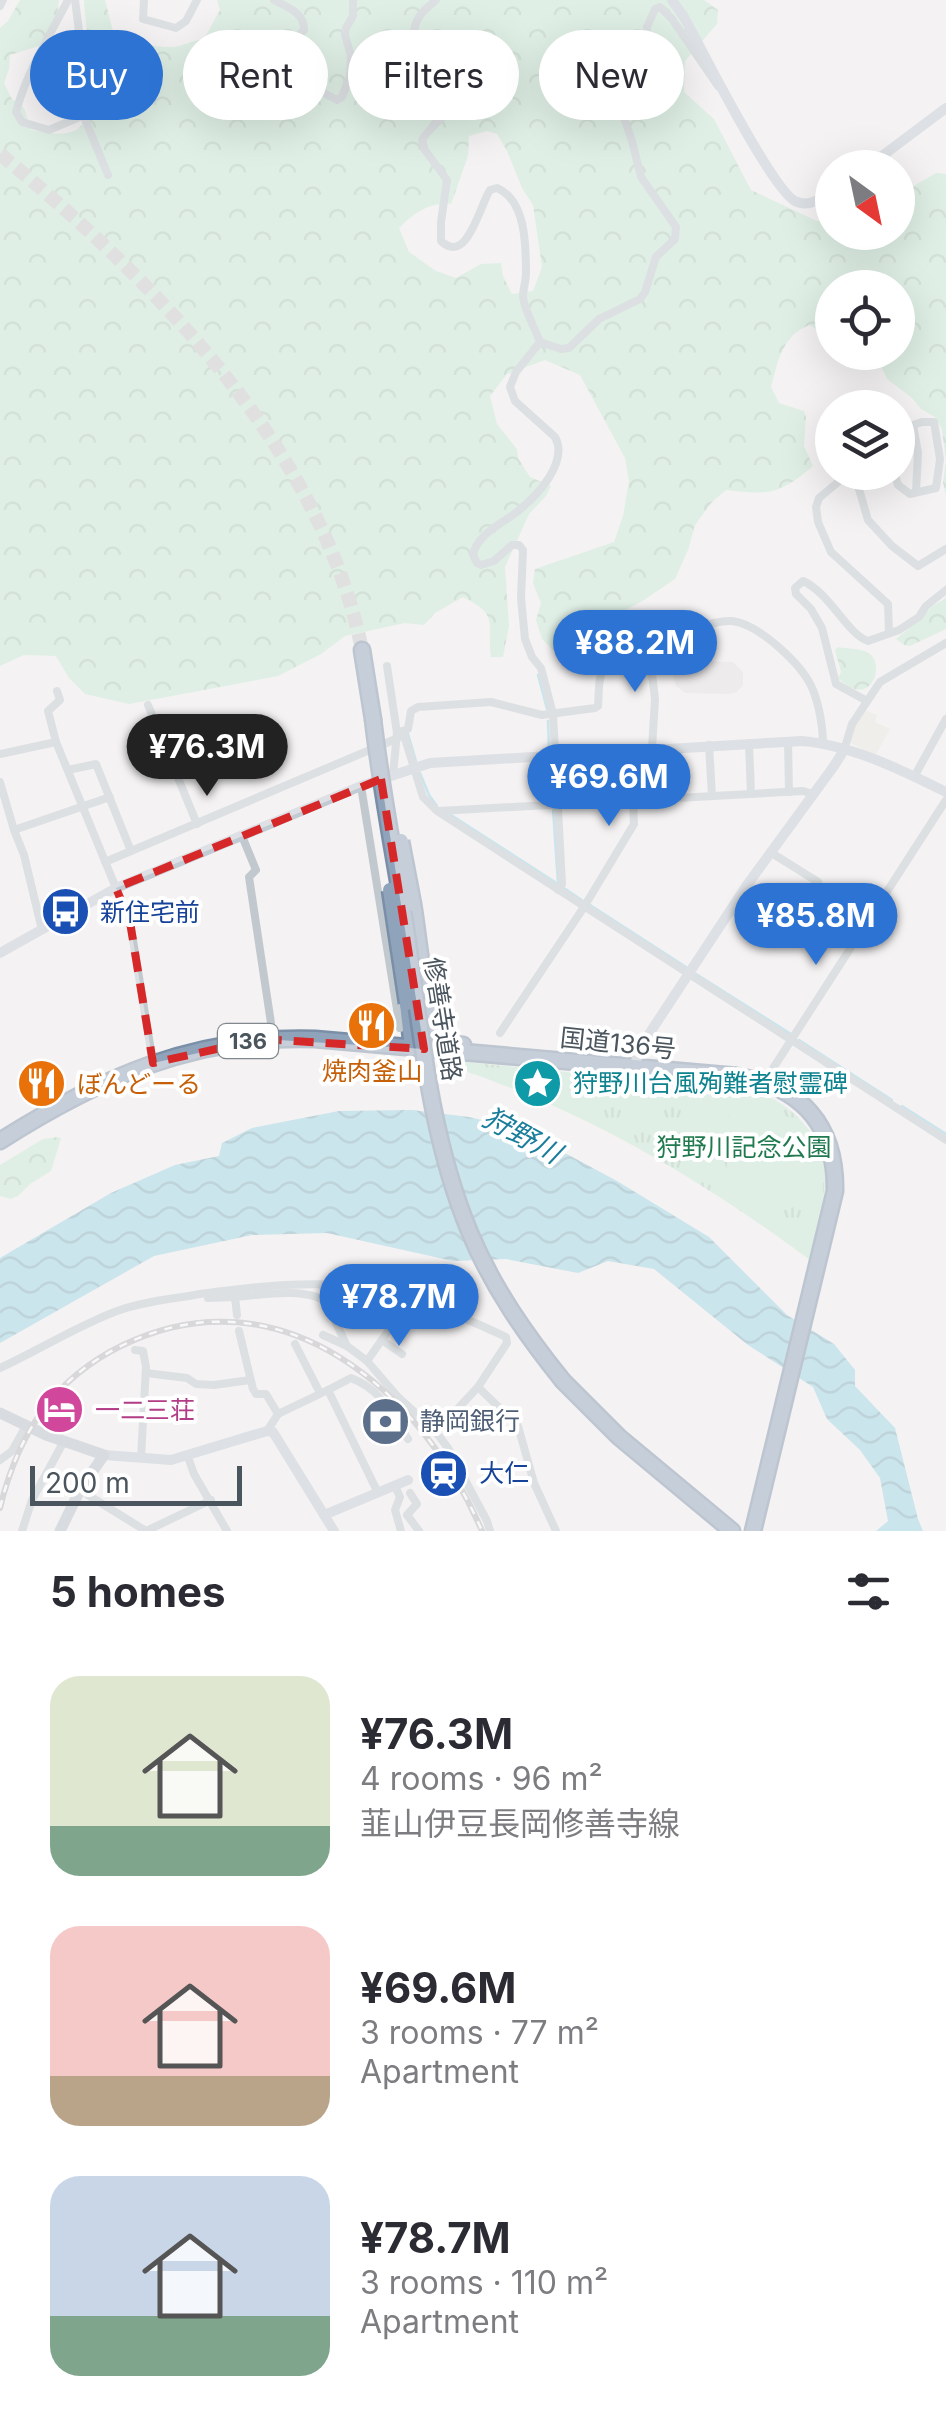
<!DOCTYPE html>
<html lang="en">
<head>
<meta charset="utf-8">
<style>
  :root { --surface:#fff; --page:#f7f7f7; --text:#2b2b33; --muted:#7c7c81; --accent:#2c73d4 }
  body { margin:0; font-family:Inter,"Noto Sans JP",sans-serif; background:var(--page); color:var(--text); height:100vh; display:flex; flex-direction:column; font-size:38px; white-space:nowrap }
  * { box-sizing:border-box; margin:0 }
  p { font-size:32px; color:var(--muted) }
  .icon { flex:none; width:55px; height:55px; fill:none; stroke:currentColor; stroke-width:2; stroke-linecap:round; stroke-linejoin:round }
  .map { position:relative; height:1531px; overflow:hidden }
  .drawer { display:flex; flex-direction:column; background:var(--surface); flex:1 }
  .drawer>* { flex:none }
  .banner { position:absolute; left:30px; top:30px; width:888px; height:90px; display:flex; gap:20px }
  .needle { width:65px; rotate:147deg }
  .fabs { position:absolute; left:815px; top:150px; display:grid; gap:20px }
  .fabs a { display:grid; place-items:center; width:100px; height:100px; border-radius:50%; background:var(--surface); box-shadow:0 10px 40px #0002; font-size:50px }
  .scale { position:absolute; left:30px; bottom:25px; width:212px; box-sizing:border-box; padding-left:10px; border:5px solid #4b555e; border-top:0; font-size:28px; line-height:35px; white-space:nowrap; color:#4b555e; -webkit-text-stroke:8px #fff; paint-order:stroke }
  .price { position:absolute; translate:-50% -85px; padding:0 22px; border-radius:35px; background:var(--accent); color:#fff; font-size:32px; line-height:65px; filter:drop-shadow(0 2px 5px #0008) }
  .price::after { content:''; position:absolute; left:50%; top:60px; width:30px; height:22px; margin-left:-15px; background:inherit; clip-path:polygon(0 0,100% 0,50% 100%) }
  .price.active { background:#222; color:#fff }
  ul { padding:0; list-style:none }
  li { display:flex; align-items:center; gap:30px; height:250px; padding:0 50px }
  li span { display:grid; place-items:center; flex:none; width:280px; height:200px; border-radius:30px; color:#555 }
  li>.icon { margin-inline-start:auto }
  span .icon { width:120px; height:120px; fill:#fffc; stroke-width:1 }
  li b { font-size:42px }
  h2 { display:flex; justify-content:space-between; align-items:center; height:120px; padding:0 50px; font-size:42px }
  .tag { padding:0 35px; border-radius:45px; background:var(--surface); box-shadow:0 10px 40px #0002; font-size:35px; line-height:90px }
  .tag.active { background:var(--accent); color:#fff }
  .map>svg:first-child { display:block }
  .commercial { fill:#e9e8e0 }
  .education { fill:#e5e3e3 }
  .forest { fill:url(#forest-crowns); fill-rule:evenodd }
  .park { fill:url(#park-tufts) }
  .garden { fill:#c6ecd5 }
  .water { fill:url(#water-waves) }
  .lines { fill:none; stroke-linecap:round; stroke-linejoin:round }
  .stream { stroke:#98d4e5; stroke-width:2.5 }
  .highway-tunnel { stroke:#cacbcd; stroke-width:14; stroke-dasharray:14 7; stroke-linecap:butt }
  .highway-casing { stroke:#7a8fa7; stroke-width:19 }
  .street { stroke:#c1c9cf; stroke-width:8 }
  .secondary { stroke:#c2cad3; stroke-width:10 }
  .primary { stroke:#b5c1cd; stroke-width:11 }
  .highway { stroke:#8fa4bb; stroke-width:14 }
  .rail-casing { stroke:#b5b7bb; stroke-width:6 }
  .rail { stroke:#fff; stroke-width:2.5; stroke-dasharray:8; stroke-linecap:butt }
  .highway-bridge-casing { stroke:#7a8fa7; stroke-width:19; stroke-linecap:butt }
  .highway-bridge { stroke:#8fa4bb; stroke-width:14 }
  .marked { fill:none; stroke:#d62828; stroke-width:8; stroke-dasharray:20 12; stroke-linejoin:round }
  .labels { text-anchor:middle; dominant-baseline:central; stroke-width:8; stroke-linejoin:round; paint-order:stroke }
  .shield { fill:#fff; stroke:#81888e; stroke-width:2.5 }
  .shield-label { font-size:22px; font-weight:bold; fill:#4b555e }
  .transit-label { font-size:25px; fill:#164399; stroke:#fff; text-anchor:start }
  .street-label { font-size:25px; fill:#4b555e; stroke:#fff }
  .food-label { font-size:25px; fill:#c56008; stroke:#fff }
  .culture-label { font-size:25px; fill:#0d838f; stroke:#fff; text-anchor:start }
  .park-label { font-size:25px; fill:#217a4f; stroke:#fff }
  .hotel-label { font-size:25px; fill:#b23c85; stroke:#fff; text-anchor:start }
  .service-label { font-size:25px; fill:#4e5e75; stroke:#fff; text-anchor:start }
  .water-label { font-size:28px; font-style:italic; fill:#1a7d9b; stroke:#fff }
</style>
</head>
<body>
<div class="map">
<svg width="946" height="1531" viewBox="0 0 946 1531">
  <defs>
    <pattern id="forest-crowns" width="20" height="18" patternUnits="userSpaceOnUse" patternTransform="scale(2.5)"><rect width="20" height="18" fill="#c6ecd5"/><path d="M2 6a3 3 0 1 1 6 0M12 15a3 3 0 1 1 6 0" fill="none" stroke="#acccb9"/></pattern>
    <pattern id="park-tufts" width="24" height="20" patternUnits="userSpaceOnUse" patternTransform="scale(2.5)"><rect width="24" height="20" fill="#c6ecd5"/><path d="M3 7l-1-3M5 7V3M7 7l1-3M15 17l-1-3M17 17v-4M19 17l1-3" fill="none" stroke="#acccb9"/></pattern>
    <pattern id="water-waves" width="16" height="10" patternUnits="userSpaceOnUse" patternTransform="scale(2.5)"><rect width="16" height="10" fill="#98d4e5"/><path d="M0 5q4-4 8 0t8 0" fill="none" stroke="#7eafbd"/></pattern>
  </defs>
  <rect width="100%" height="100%" fill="#f4f2f2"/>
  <!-- commercial -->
  <polygon class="commercial" points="864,710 877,715 875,722 890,729 875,756 849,742 855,724"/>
  <!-- education -->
  <polygon class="education" points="690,661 733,662 743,672 743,685 737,692 730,694 685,693 676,686 673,675 681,663"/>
  <!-- forest -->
  <g class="forest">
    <path d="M20 0H59L57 16 42 45 10 55 9 69 4 83 12 99 24 108 31 130C47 133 63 137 78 129 79 128 88 119 88 118 97 100 85 24 84 0H105L114 35C133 39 151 48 172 47 182 47 192 40 204 39L220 10 217 0H704L718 10 717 24 685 61 684 92 714 119 751 190 817 221 832 217V232H898V195L936 173 946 174V495L943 483 946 462 942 429 935 417 921 409 912 398 887 379 875 353 898 352V288H832V341L810 325C783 334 778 361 771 387L779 403 804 411 806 417 804 446 813 466C779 495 769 495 726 490L712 502 695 525 688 550 675 579 644 600 602 623 576 652H555L542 639 536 620 541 603 533 583 535 569 614 542 623 516 629 481 625 458 580 375 545 360 507 374 490 396 497 424 517 449 518 458 530 477 551 486 546 496 529 514 505 567 509 626 503 657H491C486 623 501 616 463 597L435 613 424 625 405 623 345 636 321 654 278 676 129 704 85 694 69 678 56 656 24 655 0 666V28L8 21ZM487 131 497 134 507 151 522 188 533 205 542 267 533 291 512 294 503 276 501 263 481 264 456 278 436 271 409 252 399 228C414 213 429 202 451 204L468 156 469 136Z"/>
    <polygon points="946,598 946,629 910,646 904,645 896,639 924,616 931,607"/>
    <path d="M838 647C847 649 863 648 870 654 885 665 871 711 838 678L841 672 835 650Z"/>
    <polygon points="58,1137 61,1138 51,1171 30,1184 18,1196 11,1199 0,1196 0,1165 43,1139"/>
  </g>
  <!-- park -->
  <path class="park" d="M465 1062 755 1091C794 1104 828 1141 827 1184 826 1209 816 1235 810 1260 702 1180 589 1113 462 1070Z"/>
  <!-- garden -->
  <g class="garden">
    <polygon points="688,1090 730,1093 726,1143 684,1140"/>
    <path d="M732 1099C787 1101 830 1142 822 1199H740L730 1196 726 1178Z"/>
  </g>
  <!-- water -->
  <polygon class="water" points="412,1110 469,1117 522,1130 617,1181 709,1237 787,1315 834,1344 855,1370 855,1386 895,1428 918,1519 923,1531 876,1531 888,1521 880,1478 860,1450 827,1419 813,1387 748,1345 654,1269 608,1261 578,1273 506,1259 453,1261 327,1233 252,1235 154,1256 0,1343 0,1258 111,1193 175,1165 219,1156 222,1143 252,1128 339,1111"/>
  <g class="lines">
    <!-- stream -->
    <g class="stream">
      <polyline points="538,675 547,709"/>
      <polyline points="548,721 549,749"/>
      <polyline points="408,734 416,761"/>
      <polyline points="550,761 553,799"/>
      <polyline points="420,773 429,795 437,806"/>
      <polyline points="553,809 558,883"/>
      <polyline points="451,815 558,884"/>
      <polyline points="564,888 583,901"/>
      <polyline points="590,905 686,967"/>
      <polyline points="696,974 791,1034"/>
      <polyline points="799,1040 892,1100"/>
      <polyline points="902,1106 946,1134"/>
    </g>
    <!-- highway-tunnel -->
    <path class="highway-tunnel" d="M0 154C154 281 321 447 362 650"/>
    <defs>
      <g id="highway">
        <polyline points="362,650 373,719"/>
        <path d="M413 904C418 931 425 1019 441 1037 447 1044 454 1044 463 1045"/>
        <polyline points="407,1003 412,1048"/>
        <path d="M0 1141C99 1078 195 1035 315 1039L737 1076C802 1087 836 1125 835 1191L753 1531"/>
        <polyline points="563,1381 619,1437 732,1531"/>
      </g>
    </defs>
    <!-- highway casing -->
    <use href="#highway" class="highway-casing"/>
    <!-- street -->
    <g class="street">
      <path d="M68 0C49 37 27 71 16 112L22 122 49 130 82 116"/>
      <polyline points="75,0 82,54 77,100 108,175"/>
      <polyline points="144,0 143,19 176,28 186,21 197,0"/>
      <path d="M274 0C287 7 305 13 304 30 282 55 273 36 248 42L236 56V68L240 72H245C268 50 261 56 290 62 296 63 301 63 307 65L322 92 337 100 342 97 350 76 351 56 345 35 346 28 353 16V0"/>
      <path d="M436 0C431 5 423 10 419 17 405 39 424 66 439 81 445 87 451 93 451 102 449 116 429 127 422 140L425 150 447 180 441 222V241C467 266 480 205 490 190L497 188C526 200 526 246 526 273 526 281 523 289 523 297 525 312 535 328 540 342"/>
      <polyline points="0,6 3,0"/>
      <path d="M540 342 516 372 510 387 515 401 555 437C569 462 537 496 518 511 502 524 477 534 473 555L477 563 481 565 494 561 512 545H519L523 550 521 598 525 639 532 657 541 668 553 714 562 884 558 890"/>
      <polyline points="540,342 561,349 569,348 599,319 640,299 645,292 656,257 675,239 676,227 641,177 632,141 619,103 621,89 645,61 647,27 655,9 660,7 672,19 718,86"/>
      <polyline points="850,472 819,498 816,507 818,522 831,552 888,604 889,633"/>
      <polyline points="854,472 868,520 892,546 918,566 946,549"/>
      <polyline points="894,472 898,485 910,494 936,488 940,459 934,422 922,422 913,425 918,453 916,492"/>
      <polyline points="648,640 655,699 652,749"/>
      <polyline points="387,666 397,733 393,775"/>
      <polyline points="57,691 60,700 48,711 56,742 130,922 153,1063"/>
      <path d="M867 701 836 684 822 628 811 609 796 594 795 588 803 581C830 593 848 635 868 641L899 630 919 617 926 606 946 590"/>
      <polyline points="148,705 197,824"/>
      <polyline points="403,732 423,797 437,811 946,1140"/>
      <path d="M397 733 408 729 411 711 418 707 491 702 542 715 595 708 598 706C599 696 598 684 601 675 611 640 651 641 679 634 696 630 714 620 732 621 759 624 803 665 813 690 819 705 823 727 823 744"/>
      <polyline points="788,741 789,792"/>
      <polyline points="749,743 751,794"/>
      <polyline points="709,745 712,796"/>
      <polyline points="671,748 673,798"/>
      <polyline points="844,750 852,724 880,682 946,643"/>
      <polyline points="0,754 56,742"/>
      <polyline points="68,770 96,764 131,851 398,738"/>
      <polyline points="914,777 946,719"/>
      <polyline points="0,782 14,830 24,855 42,930"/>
      <polyline points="361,786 400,1028"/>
      <polyline points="439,811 803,791 813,794"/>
      <polyline points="14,830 110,797"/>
      <polyline points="242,836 256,870 249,877 271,1023"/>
      <polyline points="770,852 818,882"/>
      <polyline points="105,862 131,851"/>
      <polyline points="500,1033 584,907 634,824 631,750"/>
      <polyline points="766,1083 770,1073 946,800"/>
      <path d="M235 1297C260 1295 306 1287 326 1302 355 1301 372 1305 400 1314L367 1361"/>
      <polyline points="208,1298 235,1297 237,1315"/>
      <polyline points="326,1302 347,1346 367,1361 398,1397 436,1432 448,1448 487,1521 490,1531"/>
      <polyline points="239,1331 253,1389 256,1394 266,1394 278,1414 267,1431"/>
      <polyline points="323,1335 347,1346"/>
      <polyline points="382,1340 402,1354"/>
      <polyline points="295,1344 320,1393"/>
      <polyline points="135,1350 143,1351 146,1367 141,1458"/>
      <path d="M0 1368C39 1350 77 1326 117 1311 144 1301 173 1299 200 1294 246 1288 292 1282 338 1285 396 1289 453 1312 506 1337L507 1343 478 1387 436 1432"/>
      <polyline points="146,1373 187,1378 196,1384 214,1385 250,1380"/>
      <polyline points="478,1387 518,1426 534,1483 556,1531"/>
      <path d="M328 1390 351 1378C382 1390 391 1413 408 1439"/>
      <polyline points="278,1414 328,1390 378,1493"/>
      <polyline points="188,1457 194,1474 227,1531"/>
      <polyline points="0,1460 12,1451 26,1426"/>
      <polyline points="395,1486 400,1497 395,1510 401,1531"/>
      <polyline points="81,1488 88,1495 146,1531"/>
      <polyline points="410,1493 417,1504 407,1515 419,1531"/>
      <polyline points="22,1531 32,1500 64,1441"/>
      <polyline points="146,1531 211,1500"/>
    </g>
    <!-- secondary -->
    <g class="secondary">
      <path d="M672 0 684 17C700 46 774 195 797 202 810 207 822 198 832 191"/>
      <polyline points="866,168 946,108"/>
      <path d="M0 953 116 888 361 786 430 763 802 741C851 745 902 770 946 792"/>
      <polyline points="634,1068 639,1050 653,1028 747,885 834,766 844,750"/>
      <polyline points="104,1455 171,1460 267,1431 273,1432 334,1531"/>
      <polyline points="324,1515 408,1480"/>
    </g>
    <!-- primary -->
    <polyline class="primary" points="0,1413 46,1435 104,1455 81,1488 60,1531"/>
    <!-- highway -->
    <use href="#highway" class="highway"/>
    <defs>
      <path id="rail" d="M0 1508C18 1434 53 1379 123 1345 281 1269 422 1391 482 1531"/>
    </defs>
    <!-- rail casing -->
    <use href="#rail" class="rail-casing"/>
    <!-- rail -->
    <use href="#rail" class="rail"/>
    <defs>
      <g id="highway-bridge">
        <path d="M373 719C381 789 395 859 406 929 421 1031 430 1138 470 1233 493 1288 526 1335 563 1381"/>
        <polyline points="401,841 413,904"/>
        <polyline points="390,890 407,1003"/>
      </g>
    </defs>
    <!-- highway-bridge casing -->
    <use href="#highway-bridge" class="highway-bridge-casing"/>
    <!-- highway-bridge -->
    <use href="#highway-bridge" class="highway-bridge"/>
  </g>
  <!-- marked area -->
  <path d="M0 0H946V1531H0ZM381 779 424 1049 262 1039 153 1063 130 922 116 888Z" fill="#f4f2f2" fill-opacity=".55" fill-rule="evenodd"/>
  <path class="marked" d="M381 779 424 1049 262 1039 153 1063 130 922 116 888Z"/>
  <!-- icons -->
  <defs>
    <symbol id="bus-disc" viewBox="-11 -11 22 22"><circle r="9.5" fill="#1a4fb4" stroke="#fff"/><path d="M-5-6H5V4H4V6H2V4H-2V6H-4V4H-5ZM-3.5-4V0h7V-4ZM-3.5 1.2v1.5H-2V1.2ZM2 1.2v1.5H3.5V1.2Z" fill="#fff"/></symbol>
    <symbol id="restaurant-disc" viewBox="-11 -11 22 22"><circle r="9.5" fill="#e8710a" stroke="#fff"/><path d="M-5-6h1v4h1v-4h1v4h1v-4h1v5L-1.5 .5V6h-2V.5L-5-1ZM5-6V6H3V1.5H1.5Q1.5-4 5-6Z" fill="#fff"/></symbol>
    <symbol id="sight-disc" viewBox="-11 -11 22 22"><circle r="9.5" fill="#0f9aa8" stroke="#fff"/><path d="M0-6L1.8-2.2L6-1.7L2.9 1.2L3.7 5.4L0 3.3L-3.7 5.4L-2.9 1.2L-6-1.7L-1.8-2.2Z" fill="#fff"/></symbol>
    <symbol id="hotel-disc" viewBox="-11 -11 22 22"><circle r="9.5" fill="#d1479c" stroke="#fff"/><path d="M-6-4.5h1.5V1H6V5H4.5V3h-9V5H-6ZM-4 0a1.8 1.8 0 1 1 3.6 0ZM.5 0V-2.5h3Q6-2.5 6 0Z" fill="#fff"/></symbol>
    <symbol id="bank-disc" viewBox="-11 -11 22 22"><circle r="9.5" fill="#5c6f8a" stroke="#fff"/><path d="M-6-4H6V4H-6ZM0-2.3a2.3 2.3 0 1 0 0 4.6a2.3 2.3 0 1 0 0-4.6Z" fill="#fff"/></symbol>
    <symbol id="station-disc" viewBox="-11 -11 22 22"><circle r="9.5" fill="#1a4fb4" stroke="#fff"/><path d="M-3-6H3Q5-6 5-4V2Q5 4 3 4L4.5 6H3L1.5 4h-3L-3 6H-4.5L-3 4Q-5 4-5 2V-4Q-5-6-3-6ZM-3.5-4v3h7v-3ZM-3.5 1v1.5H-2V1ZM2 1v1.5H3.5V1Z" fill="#fff"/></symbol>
  </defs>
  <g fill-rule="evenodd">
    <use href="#bus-disc" x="38" y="884" width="55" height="55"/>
    <use href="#restaurant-disc" x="344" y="998" width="55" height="55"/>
    <use href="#sight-disc" x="510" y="1056" width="55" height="55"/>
    <use href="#restaurant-disc" x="14" y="1056" width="55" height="55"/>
    <use href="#hotel-disc" x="32" y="1382" width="55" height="55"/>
    <use href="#bank-disc" x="358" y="1394" width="55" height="55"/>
    <use href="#station-disc" x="416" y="1446" width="55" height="55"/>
  </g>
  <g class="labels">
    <!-- shield labels -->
    <rect class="shield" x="218" y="1024" width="60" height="34" rx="8"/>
    <g class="shield-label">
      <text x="248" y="1041">136</text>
    </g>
    <!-- transit labels -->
    <g class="transit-label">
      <text x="100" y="912">新住宅前</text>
      <text x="479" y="1473">大仁</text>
    </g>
    <!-- street labels -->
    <g class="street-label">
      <text transform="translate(443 1019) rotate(81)">修善寺道路</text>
      <text transform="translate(618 1043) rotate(6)">国道136号</text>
    </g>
    <!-- food labels -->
    <g class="food-label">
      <text x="372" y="1071">焼肉釜山</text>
      <text x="77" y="1084" text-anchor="start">ぼんどーる</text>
    </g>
    <!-- culture labels -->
    <g class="culture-label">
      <text x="573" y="1083">狩野川台風殉難者慰霊碑</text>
    </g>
    <!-- park labels -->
    <g class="park-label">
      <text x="744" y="1147">狩野川記念公園</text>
    </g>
    <!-- hotel labels -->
    <g class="hotel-label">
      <text x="95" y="1410">一二三荘</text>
    </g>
    <!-- service labels -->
    <g class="service-label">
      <text x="420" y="1421">静岡銀行</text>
    </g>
    <!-- water labels -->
    <g class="water-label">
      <text transform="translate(522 1135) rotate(29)">狩野川</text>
    </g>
  </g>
</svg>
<div class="fabs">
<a><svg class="needle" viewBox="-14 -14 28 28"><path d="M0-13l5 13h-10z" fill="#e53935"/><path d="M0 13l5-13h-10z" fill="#7c7c81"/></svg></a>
<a><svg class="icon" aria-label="locate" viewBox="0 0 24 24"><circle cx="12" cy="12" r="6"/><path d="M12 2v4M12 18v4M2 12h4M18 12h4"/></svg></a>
<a><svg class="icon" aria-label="layers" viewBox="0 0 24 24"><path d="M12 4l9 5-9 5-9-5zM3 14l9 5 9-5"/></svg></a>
</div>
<div class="scale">200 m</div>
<b class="price" style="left:635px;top:695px">¥88.2M</b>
<b class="price active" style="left:207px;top:799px">¥76.3M</b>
<b class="price" style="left:609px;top:829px">¥69.6M</b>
<b class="price" style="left:816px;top:968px">¥85.8M</b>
<b class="price" style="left:399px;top:1349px">¥78.7M</b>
<div class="banner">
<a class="tag active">Buy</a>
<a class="tag">Rent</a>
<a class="tag">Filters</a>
<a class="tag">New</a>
</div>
</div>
<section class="drawer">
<h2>5 homes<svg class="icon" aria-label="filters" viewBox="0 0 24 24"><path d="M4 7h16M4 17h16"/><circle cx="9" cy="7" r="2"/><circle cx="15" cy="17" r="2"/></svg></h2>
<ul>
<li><span style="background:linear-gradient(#dfe7d0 75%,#7fa58c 0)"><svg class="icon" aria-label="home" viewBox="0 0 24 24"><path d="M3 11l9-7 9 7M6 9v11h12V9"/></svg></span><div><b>¥76.3M</b><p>4 rooms · 96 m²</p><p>韮山伊豆長岡修善寺線</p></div></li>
<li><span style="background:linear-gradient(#f6c9c9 75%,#b9a48a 0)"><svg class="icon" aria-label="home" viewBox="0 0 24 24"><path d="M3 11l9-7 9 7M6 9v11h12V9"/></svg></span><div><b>¥69.6M</b><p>3 rooms · 77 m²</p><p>Apartment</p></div></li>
<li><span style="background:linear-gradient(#c9d6e8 70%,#7fa58c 0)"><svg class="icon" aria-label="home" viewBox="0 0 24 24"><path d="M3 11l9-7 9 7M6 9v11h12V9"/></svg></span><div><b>¥78.7M</b><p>3 rooms · 110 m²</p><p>Apartment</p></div></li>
</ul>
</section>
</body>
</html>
